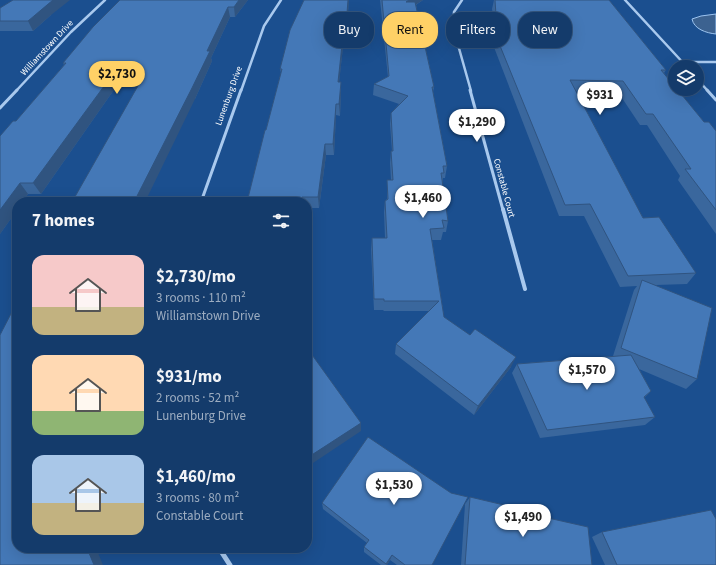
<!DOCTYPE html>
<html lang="en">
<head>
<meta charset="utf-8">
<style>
  :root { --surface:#143b6b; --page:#214673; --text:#f1f3f6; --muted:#9dadc1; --line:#33557e; --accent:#ffd166 }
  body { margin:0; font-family:"Source Sans 3",sans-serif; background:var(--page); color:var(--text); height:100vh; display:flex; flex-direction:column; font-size:15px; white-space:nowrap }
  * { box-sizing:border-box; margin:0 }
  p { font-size:13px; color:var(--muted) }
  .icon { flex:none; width:22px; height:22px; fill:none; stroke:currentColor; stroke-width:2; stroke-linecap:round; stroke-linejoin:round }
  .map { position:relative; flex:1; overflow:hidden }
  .drawer { position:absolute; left:12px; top:197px; width:300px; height:356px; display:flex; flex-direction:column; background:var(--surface); border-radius:16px; box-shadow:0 4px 16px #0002,0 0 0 1px var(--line) }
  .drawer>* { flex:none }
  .hud { position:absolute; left:324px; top:12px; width:332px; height:36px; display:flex; gap:8px }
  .tools { position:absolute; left:668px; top:60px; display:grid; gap:8px }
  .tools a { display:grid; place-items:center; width:36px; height:36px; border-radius:50%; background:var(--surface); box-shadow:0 4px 16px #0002,0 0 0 1px var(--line); font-size:20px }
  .price { position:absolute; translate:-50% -34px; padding:0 9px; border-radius:14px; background:#fff; color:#222; font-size:13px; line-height:26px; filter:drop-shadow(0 1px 2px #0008) }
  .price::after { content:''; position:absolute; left:50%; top:24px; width:12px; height:9px; margin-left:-6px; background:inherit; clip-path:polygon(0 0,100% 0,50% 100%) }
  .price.selected { background:var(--accent); color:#111 }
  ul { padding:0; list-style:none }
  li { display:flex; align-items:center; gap:12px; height:100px; padding:0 20px }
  li span { display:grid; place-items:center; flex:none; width:112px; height:80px; border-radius:12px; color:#555 }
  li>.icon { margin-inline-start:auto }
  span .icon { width:48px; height:48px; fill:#fffc; stroke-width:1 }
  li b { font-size:17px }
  h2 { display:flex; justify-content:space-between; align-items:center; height:48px; padding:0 20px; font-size:17px }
  .chip { padding:0 14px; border-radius:16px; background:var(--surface); box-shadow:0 4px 16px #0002,0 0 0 1px var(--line); font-size:14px; line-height:36px }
  .chip.selected { background:var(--accent); color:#111 }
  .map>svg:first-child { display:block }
  .water { fill:#3c6290; stroke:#9cc4f0 }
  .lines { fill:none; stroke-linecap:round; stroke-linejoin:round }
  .minor-far3 { stroke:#a9c9ee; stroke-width:2.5 }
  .minor-far2 { stroke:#a9c9ee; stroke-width:3 }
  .minor-far1 { stroke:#a9c9ee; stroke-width:4 }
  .minor { stroke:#a9c9ee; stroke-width:5 }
  .wall { fill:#3a679d }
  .shaded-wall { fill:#305480 }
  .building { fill:#4478b7; stroke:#305480 }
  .labels { text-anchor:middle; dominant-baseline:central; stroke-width:3; stroke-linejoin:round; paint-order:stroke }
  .far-street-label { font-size:9px; fill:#fff; stroke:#1b4f8f }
</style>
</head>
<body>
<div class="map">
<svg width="716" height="565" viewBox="0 0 716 565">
  <rect width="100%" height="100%" fill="#1b4f8f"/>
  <!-- water -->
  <path class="water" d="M716 14V34C706 33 694 29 692 19L701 16Z"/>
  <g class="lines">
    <!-- minor-far3 -->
    <g class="minor-far3">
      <polyline points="462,0 454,12 453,27 471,91"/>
      <polyline points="625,0 687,67"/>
      <polyline points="682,62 716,62"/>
      <polyline points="697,79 708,91"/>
      <polyline points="16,91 71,32 105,0"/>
      <polyline points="241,91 264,26 281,0"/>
    </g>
    <!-- minor-far2 -->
    <g class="minor-far2">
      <polyline points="470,90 503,210"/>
      <polyline points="707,90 716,100"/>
      <polyline points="0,108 17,90"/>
      <polyline points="201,202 241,90"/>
    </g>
    <!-- minor-far1 -->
    <polyline class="minor-far1" points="503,209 525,289"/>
    <!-- minor -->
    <polyline class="minor" points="219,548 230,565"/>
  </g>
  <!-- wall -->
  <g class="wall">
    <polygon points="120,0 248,0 235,17 230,17 211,58 212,61 195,99 140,83 125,74 41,194 28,194 22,202 17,202 17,210 0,234 16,121 64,65 63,63"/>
    <polygon points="304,0 349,0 346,38 344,38 339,82 341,82 341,93 340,116 336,115 334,155 326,155 319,208 307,208 307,202 247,202 281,73 280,69"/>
    <polygon points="380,0 423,0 416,5 434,87 433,92 447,166 445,178 443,178 442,183 448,221 446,232 443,232 441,240 432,240 444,317 511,367 474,415 395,354 396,344 429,311 384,311 383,310 374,310 371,249 372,238 385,238 384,212 385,201 387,199 387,180 391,180 390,163 391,151 392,151 390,124 391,113 399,104 373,95 374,84 388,77"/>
    <polygon points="494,0 609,0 666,70 664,73 704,122 716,131 716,234 678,180 680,176 647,125 640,125 618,92 576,91 643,218 696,273 687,284 656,285 697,379 686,389 639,369 651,391 644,398 655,417 645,425 540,438 512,373 517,364 613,356 634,290 637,286 620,287 584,216 559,216 485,24 487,14 493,15 492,9"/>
    <polygon points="0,8 51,15 33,31 0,31"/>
    <polygon points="470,497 504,508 592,565 461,565 465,504"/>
    <polygon points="322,503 432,565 397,565 390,560 387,565 381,565 364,552 364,547 367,543 323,509"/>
    <polygon points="602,532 716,565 605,565 592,537"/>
  </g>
  <!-- shaded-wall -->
  <g class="shaded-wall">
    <polygon points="53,0 70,0 51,15 33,31 28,21 47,5"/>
    <polygon points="239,0 248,0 235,17 234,7"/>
    <polygon points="348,0 349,0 346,38 346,27"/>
    <polygon points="409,0 423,0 406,11 406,2"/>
    <polygon points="228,7 230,17 211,58 212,61 195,99 145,202 134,202"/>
    <polygon points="344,27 344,38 338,93 338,82"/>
    <polygon points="121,63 125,74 41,194 33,183"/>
    <polygon points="341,82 341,93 340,116 339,104"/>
    <polygon points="336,104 336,115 334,155 333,144"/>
    <polygon points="325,144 326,155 319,208 318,197"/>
    <polygon points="20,183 28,194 22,202 17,202 17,210 0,234 0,210"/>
    <polygon points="516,357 511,367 474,415 478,406"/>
    <polygon points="361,423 361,431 307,467 307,458"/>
    <polygon points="87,548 96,548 103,565 94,565"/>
    <polygon points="392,555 390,560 387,565 386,565"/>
  </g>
  <!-- building -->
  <g class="building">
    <polygon points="13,0 53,0 47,5 28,21 0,21 0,8"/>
    <polygon points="120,0 239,0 234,7 228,7 207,51 210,51 192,88 134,202 72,202 143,77 121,63 33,183 20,183 0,210 0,136 13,121 16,121 66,63 63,63 93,27"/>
    <polygon points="304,0 348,0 346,27 344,27 338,82 341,82 339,104 336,104 333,144 325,144 318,197 302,197 301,202 247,202 265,130 266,130 282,69 280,69 290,30"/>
    <polygon points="382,0 409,0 406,2 415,2 434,87 432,87 447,166 443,166 444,173 441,173 448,221 442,220 444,228 430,229 444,317 470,335 475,329 516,357 478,406 396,344 439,301 384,301 384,299 374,299 372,238 387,238 385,201 388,199 387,180 393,180 391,151 393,151 391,113 408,96 374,84 389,76"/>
    <polygon points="495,0 609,0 666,70 661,70 675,87 675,89 677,89 704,122 709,122 716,131 716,210 685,169 691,169 653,114 646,114 623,81 570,80 643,218 659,217 696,273 628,276 590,204 565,205 487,14 496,15"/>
    <polygon points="642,280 712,308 697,379 621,348"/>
    <polygon points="17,302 17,548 87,548 94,565 0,565 0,335"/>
    <polygon points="310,352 361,423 307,458 307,354"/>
    <polygon points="631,355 651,391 644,397 655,417 547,430 517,364"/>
    <polygon points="368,437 451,493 468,497 432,565 405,565 392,555 386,564 364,547 369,540 322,503"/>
    <polygon points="470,497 504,505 504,508 588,527 592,565 465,565"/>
    <polygon points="711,510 716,519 716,565 617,565 602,532"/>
  </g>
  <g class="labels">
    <!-- far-street labels -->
    <g class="far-street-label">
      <text transform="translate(47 48) rotate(-47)">Williamstown Drive</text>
      <text transform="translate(229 96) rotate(-70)">Lunenburg Drive</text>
      <text transform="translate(504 188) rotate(75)">Constable Court</text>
    </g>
  </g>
</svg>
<div class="tools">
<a><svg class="icon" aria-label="layers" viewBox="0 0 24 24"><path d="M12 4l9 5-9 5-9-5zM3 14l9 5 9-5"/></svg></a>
</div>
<b class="price selected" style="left:117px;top:95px">$2,730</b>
<b class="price" style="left:600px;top:116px">$931</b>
<b class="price" style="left:477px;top:143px">$1,290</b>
<b class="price" style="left:423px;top:219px">$1,460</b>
<b class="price" style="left:587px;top:391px">$1,570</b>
<b class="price" style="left:394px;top:506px">$1,530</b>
<b class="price" style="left:523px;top:538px">$1,490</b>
<div class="hud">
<a class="chip">Buy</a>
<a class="chip selected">Rent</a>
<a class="chip">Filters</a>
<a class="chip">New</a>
</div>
<section class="drawer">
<h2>7 homes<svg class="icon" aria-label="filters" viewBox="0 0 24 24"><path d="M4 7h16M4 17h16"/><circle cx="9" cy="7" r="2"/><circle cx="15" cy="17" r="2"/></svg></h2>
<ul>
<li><span style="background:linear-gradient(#f6c9c9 65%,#c2b280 0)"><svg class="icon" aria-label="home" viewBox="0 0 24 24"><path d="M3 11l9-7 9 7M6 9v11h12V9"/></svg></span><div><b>$2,730/mo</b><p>3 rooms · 110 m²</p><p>Williamstown Drive</p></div></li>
<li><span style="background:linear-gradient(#ffd9b3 70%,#8fb573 0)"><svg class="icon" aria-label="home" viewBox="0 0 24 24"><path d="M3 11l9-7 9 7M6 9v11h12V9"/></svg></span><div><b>$931/mo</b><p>2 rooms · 52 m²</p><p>Lunenburg Drive</p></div></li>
<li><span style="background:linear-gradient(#a9c7e8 60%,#c2b280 0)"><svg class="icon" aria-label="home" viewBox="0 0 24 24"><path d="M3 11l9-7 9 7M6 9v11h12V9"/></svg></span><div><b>$1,460/mo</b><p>3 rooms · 80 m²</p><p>Constable Court</p></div></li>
</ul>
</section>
</div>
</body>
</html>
